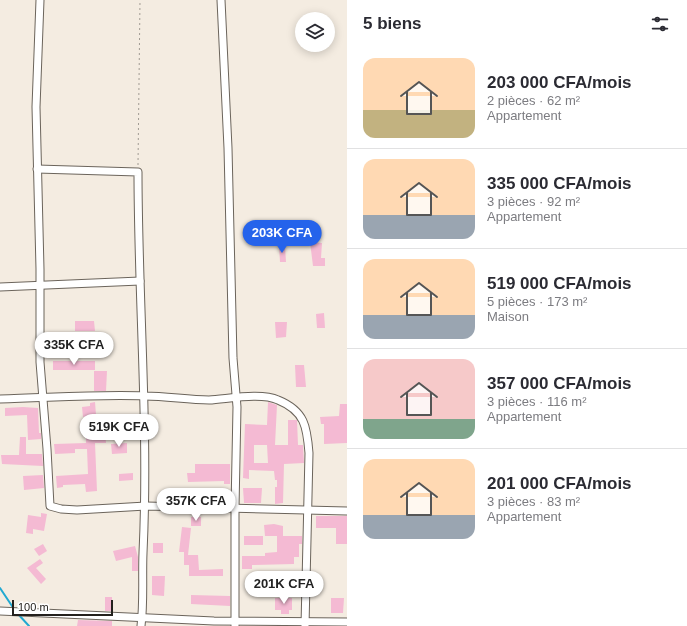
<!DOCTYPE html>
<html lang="fr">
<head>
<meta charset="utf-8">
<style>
  :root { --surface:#fff; --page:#f7f7f7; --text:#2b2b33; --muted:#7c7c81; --line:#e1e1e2; --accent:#2563eb }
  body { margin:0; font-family:Helvetica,sans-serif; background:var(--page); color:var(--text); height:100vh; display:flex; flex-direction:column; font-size:15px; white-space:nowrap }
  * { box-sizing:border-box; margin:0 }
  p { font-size:13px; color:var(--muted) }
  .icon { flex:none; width:22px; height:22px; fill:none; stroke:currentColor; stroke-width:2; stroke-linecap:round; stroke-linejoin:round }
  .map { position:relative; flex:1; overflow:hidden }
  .side { display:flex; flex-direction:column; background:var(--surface); width:340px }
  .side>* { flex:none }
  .controls { position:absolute; left:295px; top:12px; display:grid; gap:8px }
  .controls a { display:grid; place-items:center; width:40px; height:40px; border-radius:50%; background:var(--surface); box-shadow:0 2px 10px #0003; font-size:20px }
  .scale { position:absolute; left:12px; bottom:10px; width:101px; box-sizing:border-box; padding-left:4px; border:2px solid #24211d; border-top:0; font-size:11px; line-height:14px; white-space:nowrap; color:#24211d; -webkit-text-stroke:3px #fff; paint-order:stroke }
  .price { position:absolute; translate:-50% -34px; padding:0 9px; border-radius:14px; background:#fff; color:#222; font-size:13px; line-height:26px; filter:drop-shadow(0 1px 2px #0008) }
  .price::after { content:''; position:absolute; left:50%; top:24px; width:12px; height:9px; margin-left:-6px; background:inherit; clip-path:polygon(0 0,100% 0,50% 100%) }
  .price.selected { background:var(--accent); color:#fff }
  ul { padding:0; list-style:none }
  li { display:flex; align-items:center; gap:12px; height:100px; padding:0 16px }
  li+li { border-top:1px solid var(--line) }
  li span { display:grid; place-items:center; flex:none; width:112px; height:80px; border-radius:12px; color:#555 }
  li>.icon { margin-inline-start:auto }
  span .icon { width:48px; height:48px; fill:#fffc; stroke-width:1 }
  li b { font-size:17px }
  h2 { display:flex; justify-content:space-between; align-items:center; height:48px; padding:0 16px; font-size:17px }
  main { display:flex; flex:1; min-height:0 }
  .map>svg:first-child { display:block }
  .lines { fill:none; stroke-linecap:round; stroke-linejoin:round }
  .stream { stroke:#22a9d1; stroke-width:2 }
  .building { fill:#f4bad3; fill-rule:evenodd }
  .minor-casing { stroke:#6b645b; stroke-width:9 }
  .path { stroke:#a19b93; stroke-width:1; stroke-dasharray:2 3; stroke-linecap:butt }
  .minor { stroke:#fff; stroke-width:7 }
</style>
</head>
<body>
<main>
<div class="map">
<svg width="347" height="626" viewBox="0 0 347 626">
  <rect width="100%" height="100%" fill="#f4ece1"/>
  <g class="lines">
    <!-- stream -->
    <g class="stream">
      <polyline points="0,588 14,609"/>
      <polyline points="18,614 29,626"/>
    </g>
  </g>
  <!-- building -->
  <g class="building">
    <polygon points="310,242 322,243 321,258 325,258 325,266 313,266"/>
    <polygon points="279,246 285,246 286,262 280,262"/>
    <polygon points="324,313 325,328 317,328 316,314"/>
    <polygon points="75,321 94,321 95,331 75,331"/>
    <polygon points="275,322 287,322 286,337 276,338"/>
    <rect x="53" y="361" width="42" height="9"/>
    <polygon points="295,365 304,365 306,387 296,387"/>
    <polygon points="94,371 107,371 106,391 94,391"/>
    <polygon points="95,402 96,415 83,417 82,407 90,406 90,403"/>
    <path d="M268 402 277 405 275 445H288V420H297L298 445H303L304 463 284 464 283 503 275 504V487H277V480H275L274 471 249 470V479L243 478 245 424 267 425ZM254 445H267L268 463H254Z"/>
    <polygon points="340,404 347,404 347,443 324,444 324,424 321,424 320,417 339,416"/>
    <polygon points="23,407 38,408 39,433 41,433 41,439 28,440 27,415 5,416 5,408"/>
    <polygon points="94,416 104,416 104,422 136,423 136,437 128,437 127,429 105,429 106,443 95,443 97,491 86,492 85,484 63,485 63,487 57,488 56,476 88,474 87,449 75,449 75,453 55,454 54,444 86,443 86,428 95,428"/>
    <polygon points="20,437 26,437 26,454 42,454 43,466 2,464 1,455 19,455"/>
    <polygon points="127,443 127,453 112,454 111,444"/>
    <polygon points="195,464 230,464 230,484 224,484 224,481 188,482 187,473 195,473"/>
    <polygon points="133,473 133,480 119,481 119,474"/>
    <polygon points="43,475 44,488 24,490 23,476"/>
    <polygon points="243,488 262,488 261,503 244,503"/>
    <polygon points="192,492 193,501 186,501 185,493"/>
    <polygon points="41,513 47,514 44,531 33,529 33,534 26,533 28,515 41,517"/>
    <polygon points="316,516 347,516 347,544 336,544 336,528 316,528"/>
    <rect x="191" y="517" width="10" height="9"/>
    <polygon points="274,524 283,526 283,536 302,536 302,544 299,544 299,557 294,557 294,564 252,565 252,569 242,569 242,556 265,556 265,553 277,552 277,536 265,536 264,525"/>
    <polygon points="182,527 191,528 188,555 198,555 199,570 223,569 223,576 189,576 189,565 184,565 184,552 179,552"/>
    <rect x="244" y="536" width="19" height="9"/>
    <rect x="153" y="543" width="10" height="10"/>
    <polygon points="43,544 47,551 39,556 34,549"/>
    <polygon points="135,546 138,557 138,571 132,571 132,557 116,561 113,551"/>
    <polygon points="40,559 43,563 36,568 46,579 41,584 27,568"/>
    <polygon points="152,576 165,576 164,596 152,595"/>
    <rect x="288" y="576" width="13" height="10"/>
    <polygon points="191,595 230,596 230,606 191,604"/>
    <rect x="105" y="597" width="7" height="14"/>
    <polygon points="275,598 292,598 292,610 289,610 289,614 281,614 281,610 275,610"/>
    <polygon points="331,598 344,598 343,613 331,613"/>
    <polygon points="78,620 112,621 112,626 77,626"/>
  </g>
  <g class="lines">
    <defs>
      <g id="minor">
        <polyline points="40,0 36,107 40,269 40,362 47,449 50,506 61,509 77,510 146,506 347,511"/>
        <polyline points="221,0 228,148 233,358 237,407 235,508 235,626"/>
        <path d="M37 169 138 172C138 299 149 426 143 553 142 577 144 602 141 626"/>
        <polyline points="0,287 140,281"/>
        <path d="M0 399C48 398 97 394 145 396 167 396 188 400 209 400 228 399 261 392 278 400 305 411 307 427 309 453L305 626"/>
        <polyline points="0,611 214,621 347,622"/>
      </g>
    </defs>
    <!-- minor casing -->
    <use href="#minor" class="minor-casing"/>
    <!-- path -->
    <polyline class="path" points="138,165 140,0"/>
    <!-- minor -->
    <use href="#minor" class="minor"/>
  </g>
</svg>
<div class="controls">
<a><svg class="icon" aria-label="layers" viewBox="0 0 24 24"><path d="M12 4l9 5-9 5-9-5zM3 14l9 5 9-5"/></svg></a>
</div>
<div class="scale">100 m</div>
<b class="price selected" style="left:282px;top:254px">203K CFA</b>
<b class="price" style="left:74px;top:366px">335K CFA</b>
<b class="price" style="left:119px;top:448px">519K CFA</b>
<b class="price" style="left:196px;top:522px">357K CFA</b>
<b class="price" style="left:284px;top:605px">201K CFA</b>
</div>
<section class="side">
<h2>5 biens<svg class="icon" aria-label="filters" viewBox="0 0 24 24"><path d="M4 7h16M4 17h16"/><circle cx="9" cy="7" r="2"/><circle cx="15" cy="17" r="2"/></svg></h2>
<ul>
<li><span style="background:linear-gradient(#ffd9b3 65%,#c2b280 0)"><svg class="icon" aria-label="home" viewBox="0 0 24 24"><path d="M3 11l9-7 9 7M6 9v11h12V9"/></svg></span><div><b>203 000 CFA/mois</b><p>2 pièces · 62 m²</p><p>Appartement</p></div></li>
<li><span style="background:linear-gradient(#ffd9b3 70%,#9aa5b1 0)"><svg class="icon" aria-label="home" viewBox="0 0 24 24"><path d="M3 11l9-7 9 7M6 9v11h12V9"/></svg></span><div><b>335 000 CFA/mois</b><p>3 pièces · 92 m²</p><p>Appartement</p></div></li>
<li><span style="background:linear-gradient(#ffd9b3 70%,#9aa5b1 0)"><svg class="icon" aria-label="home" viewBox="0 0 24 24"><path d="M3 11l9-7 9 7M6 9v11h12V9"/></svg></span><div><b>519 000 CFA/mois</b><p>5 pièces · 173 m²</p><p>Maison</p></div></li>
<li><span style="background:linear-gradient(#f6c9c9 75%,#7fa58c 0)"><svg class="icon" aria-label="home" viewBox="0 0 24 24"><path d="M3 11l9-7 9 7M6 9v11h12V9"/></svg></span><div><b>357 000 CFA/mois</b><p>3 pièces · 116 m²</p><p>Appartement</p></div></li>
<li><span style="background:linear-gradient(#ffd9b3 70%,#9aa5b1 0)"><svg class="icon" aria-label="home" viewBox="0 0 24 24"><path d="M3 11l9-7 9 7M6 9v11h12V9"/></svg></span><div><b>201 000 CFA/mois</b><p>3 pièces · 83 m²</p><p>Appartement</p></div></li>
</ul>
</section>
</main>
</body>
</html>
